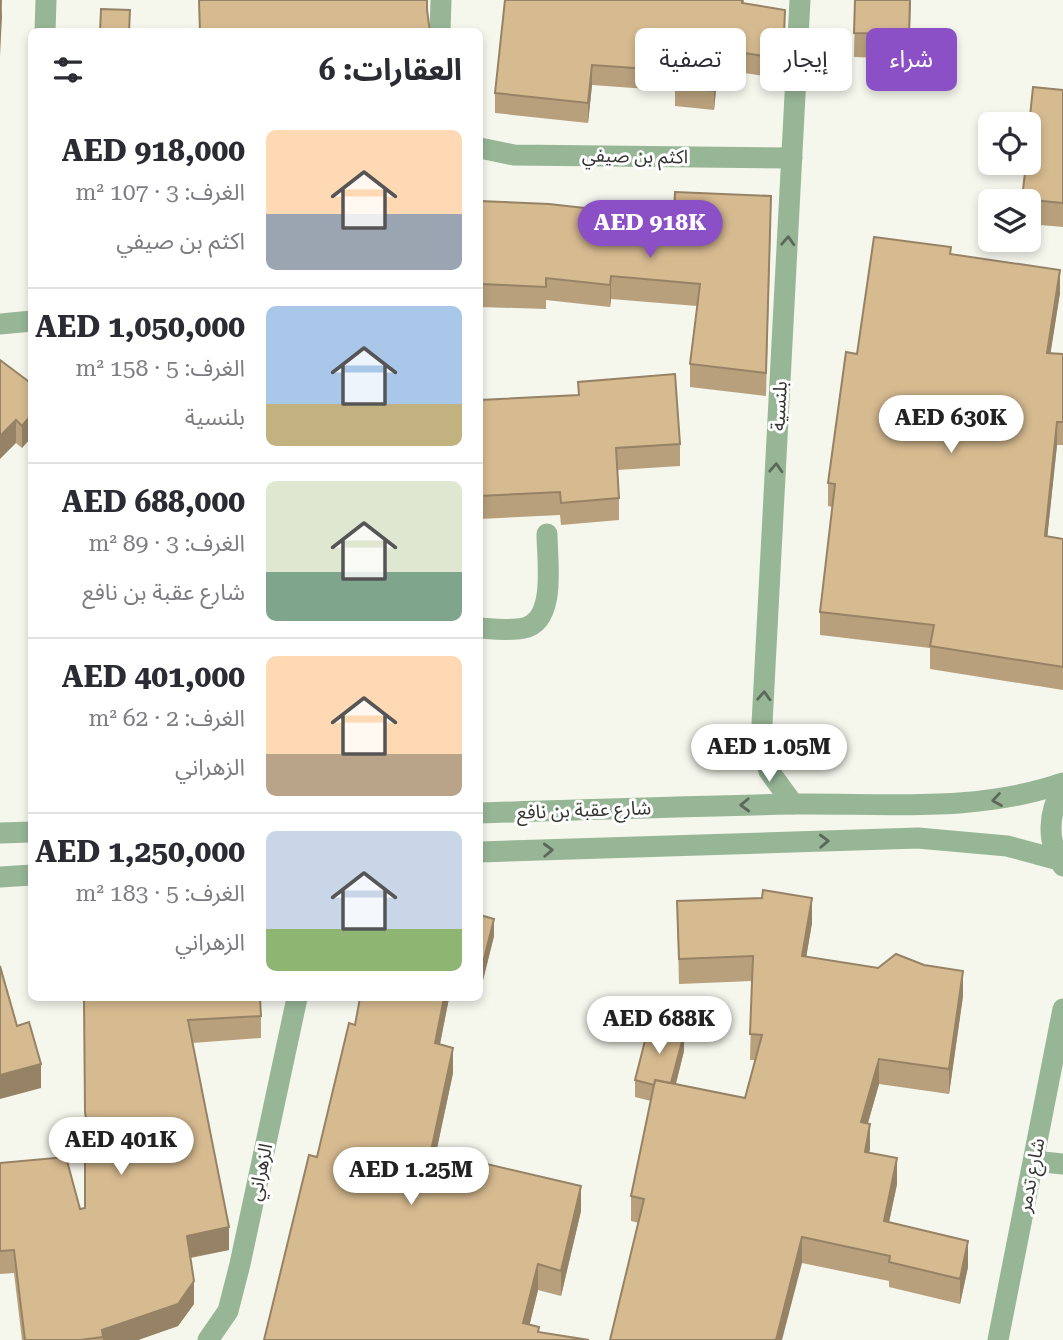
<!DOCTYPE html>
<html lang="ar">
<head>
<meta charset="utf-8">
<style>
  :root { --surface:#fff; --page:#f2f2f3; --text:#2b2b33; --muted:#7c7c81; --line:#e1e1e2; --accent:#8b50c6 }
  body { margin:0; font-family:"Roboto Serif","Noto Sans Arabic",serif; background:var(--page); color:var(--text); direction:rtl; height:100vh; display:flex; flex-direction:column; font-size:26px; white-space:nowrap }
  * { box-sizing:border-box; margin:0 }
  p { font-size:23px; color:var(--muted) }
  .icon { flex:none; width:38px; height:38px; fill:none; stroke:currentColor; stroke-width:2; stroke-linecap:round; stroke-linejoin:round }
  .map { position:relative; flex:1; overflow:hidden; direction:ltr }
  .panel { position:absolute; left:28px; top:28px; width:455px; height:973px; display:flex; flex-direction:column; background:var(--surface); border-radius:10px; box-shadow:0 4px 10px #0003; direction:rtl }
  .panel>* { flex:none }
  .hud { position:absolute; left:504px; top:28px; width:453px; height:63px; direction:rtl; display:flex; gap:14px }
  .fabs { position:absolute; left:978px; top:112px; display:grid; gap:14px }
  .fabs a { display:grid; place-items:center; width:63px; height:63px; border-radius:10px; background:var(--surface); box-shadow:0 4px 10px #0003; font-size:35px }
  .price { position:absolute; translate:-50% -60px; padding:0 16px; border-radius:24px; background:#fff; color:#222; font-size:23px; line-height:46px; filter:drop-shadow(0 2px 4px #0008) }
  .price::after { content:''; position:absolute; left:50%; top:42px; width:21px; height:16px; margin-left:-10px; background:inherit; clip-path:polygon(0 0,100% 0,50% 100%) }
  .price.current { background:var(--accent); color:#fff }
  ul { padding:0; list-style:none }
  li { display:flex; align-items:center; gap:21px; height:175px; padding:0 21px }
  li+li { border-top:2px solid var(--line) }
  li span { display:grid; place-items:center; flex:none; width:196px; height:140px; border-radius:10px; color:#555 }
  li>.icon { margin-inline-start:auto }
  span .icon { width:84px; height:84px; fill:#fffc; stroke-width:1 }
  li b { font-size:30px }
  h2 { display:flex; justify-content:space-between; align-items:center; height:84px; padding:0 21px; font-size:30px }
  .pill { padding:0 24px; border-radius:10px; background:var(--surface); box-shadow:0 4px 10px #0003; font-size:24px; line-height:63px }
  .pill.current { background:var(--accent); color:#fff }
  .map>svg:first-child { display:block }
  .lines { fill:none; stroke-linecap:round; stroke-linejoin:round }
  .minor { stroke:#97b696; stroke-width:21 }
  .wall { fill:#b8a07c }
  .shaded-wall { fill:#968265 }
  .building { fill:#d6ba90; stroke:#968265; stroke-width:2 }
  .oneway { stroke:#5c6859 }
  .labels { text-anchor:middle; dominant-baseline:central; stroke-width:6; stroke-linejoin:round; paint-order:stroke }
  .street-label { font-size:19px; fill:#343430; stroke:#fff }
</style>
</head>
<body>
<div class="map">
<svg width="1063" height="1340" viewBox="0 0 1063 1340">
  <rect width="100%" height="100%" fill="#f5f6ec"/>
  <g class="lines">
    <!-- minor -->
    <g class="minor">
      <polyline points="45,32 46,0"/>
      <polyline points="440,32 441,0"/>
      <polyline points="480,148 514,155 792,158"/>
      <polyline points="0,324 32,321"/>
      <path d="M480 628C494 629 510 631 524 628 557 621 547 560 547 534"/>
      <path d="M1063 788C1048 812 1046 842 1063 866"/>
      <polyline points="793,804 769,771 761,743 800,0"/>
      <path d="M480 813C584 810 689 806 794 804 884 803 977 813 1063 783"/>
      <polyline points="0,833 32,832"/>
      <polyline points="480,852 918,838 1007,846 1059,860"/>
      <polyline points="0,877 32,875"/>
      <polyline points="1034,1161 1063,1164"/>
      <polyline points="208,1340 228,1311 240,1264 297,998"/>
      <polyline points="998,1340 1063,1009"/>
    </g>
  </g>
  <!-- wall -->
  <g class="wall">
    <polygon points="505,0 744,0 744,4 785,29 783,79 718,69 714,110 675,106 675,91 592,85 588,123 495,113 495,93"/>
    <polygon points="855,0 911,0 909,59 854,57"/>
    <polygon points="1063,90 1063,227 1029,224 1029,201 1022,201 1026,163"/>
    <polygon points="480,201 674,218 771,218 766,396 690,387 690,364 697,306 611,299 610,307 546,300 546,309 480,307"/>
    <polygon points="951,254 1060,293 1050,353 1063,354 1063,445 1057,445 1047,537 1063,539 1063,690 930,669 930,648 820,635 820,612 832,507 828,506 828,483 857,354"/>
    <polygon points="0,360 32,384 22,448 16,443"/>
    <polygon points="578,382 680,444 680,466 617,470 619,498 619,520 561,525 560,515 480,519 480,400 578,395"/>
    <polygon points="677,901 812,923 806,957 963,996 949,1094 879,1084 868,1123 869,1153 897,1184 889,1222 968,1267 960,1304 889,1287 889,1281 802,1263 631,1221 631,1196 651,1101 635,1097 635,1080 684,1051 676,1084 745,1098 755,1060 750,1060 752,981 679,984"/>
    <polygon points="480,915 494,936 483,980 480,979"/>
    <polygon points="84,998 261,1016 261,1038 192,1043 229,1250 191,1258 194,1304 178,1326 138,1340 22,1340 14,1273 0,1274 0,1163 80,1209 85,1208 88,1155 85,1134"/>
    <polygon points="449,998 440,1044 453,1073 436,1152 581,1211 561,1296 538,1290 529,1325 539,1332 264,1340 355,1025"/>
  </g>
  <!-- shaded-wall -->
  <g class="shaded-wall">
    <polygon points="1,0 2,16 0,56 0,26"/>
    <polygon points="785,10 785,29 783,79 783,59"/>
    <polygon points="718,49 718,69 714,110 714,91"/>
    <polygon points="592,65 592,85 588,123 588,103"/>
    <polygon points="1060,270 1060,293 1047,376 1047,353"/>
    <polygon points="611,276 611,299 610,307 610,285"/>
    <polygon points="32,414 32,437 22,448 22,426"/>
    <polygon points="16,420 16,443 0,459 0,436"/>
    <polygon points="1057,422 1057,445 1045,559 1045,536"/>
    <polygon points="812,898 812,923 802,982 802,956"/>
    <polygon points="494,919 494,936 483,980 483,963"/>
    <polygon points="963,971 963,996 949,1094 949,1069"/>
    <polygon points="444,998 449,998 435,1069 435,1043"/>
    <polygon points="684,1034 684,1051 670,1106 670,1089"/>
    <polygon points="453,1048 453,1073 431,1177 431,1151"/>
    <polygon points="879,1059 879,1084 861,1147 861,1122"/>
    <polygon points="41,1064 41,1088 0,1099 0,1075"/>
    <polygon points="870,1124 870,1149 865,1177 865,1152"/>
    <polygon points="897,1158 897,1184 884,1246 884,1221"/>
    <polygon points="581,1186 581,1211 561,1296 561,1271"/>
    <polygon points="229,1227 229,1250 187,1258 187,1236"/>
    <polygon points="802,1237 802,1263 782,1340 776,1340"/>
    <polygon points="968,1241 968,1267 960,1304 960,1279"/>
    <polygon points="538,1264 538,1290 526,1340 523,1323"/>
    <polygon points="194,1281 194,1304 178,1326 138,1340 103,1340 102,1330"/>
  </g>
  <!-- building -->
  <g class="building">
    <polygon points="0,0 1,0 0,26"/>
    <polygon points="199,0 427,0 427,10 430,32 200,32"/>
    <polygon points="505,0 742,0 742,3 785,10 783,59 718,49 714,91 675,86 677,71 592,65 588,103 495,93"/>
    <polygon points="855,0 910,0 909,34 854,33"/>
    <polygon points="101,9 130,10 129,32 100,32"/>
    <polygon points="1033,87 1063,90 1063,203 1022,199 1026,163 1029,163 1029,126"/>
    <polygon points="675,192 771,196 766,373 690,364 700,284 611,276 610,285 546,278 546,287 480,284 480,201 549,204 674,218"/>
    <polygon points="874,237 951,247 950,254 1060,270 1047,353 1063,354 1063,422 1057,422 1045,536 1063,539 1063,667 930,646 934,625 820,612 835,484 828,483 846,352 857,354"/>
    <polygon points="0,360 32,384 32,414 22,426 16,420 0,436"/>
    <polygon points="675,374 680,444 616,448 619,498 561,503 560,492 480,496 480,400 579,395 578,382"/>
    <polygon points="763,890 812,898 802,956 878,968 896,954 924,965 963,971 949,1069 879,1059 861,1122 870,1124 865,1152 897,1158 884,1221 968,1241 960,1279 889,1262 890,1256 802,1237 776,1340 610,1340 644,1199 631,1196 655,1080 745,1098 762,1035 750,1034 753,956 679,959 677,901 762,898"/>
    <polygon points="480,915 494,919 483,963 480,962"/>
    <polygon points="0,966 17,1026 29,1022 41,1064 0,1075"/>
    <polygon points="84,998 260,998 261,1016 188,1020 229,1227 187,1236 194,1281 178,1304 102,1330 103,1337 80,1340 25,1340 14,1250 0,1251 0,1163 66,1157 80,1209 85,1208 85,1156 92,1155 85,1112"/>
    <polygon points="360,998 444,998 435,1043 453,1048 431,1151 581,1186 561,1271 538,1264 523,1323 539,1327 538,1332 589,1340 264,1340 309,1155 317,1157 349,1023 355,1025"/>
    <polygon points="649,1025 684,1034 671,1083 655,1080 654,1085 635,1080"/>
  </g>
  <!-- one-way arrows -->
  <defs><path id="oneway-chevron" d="M-2-3.5L2.5 0L-2 3.5" fill="none" stroke-width="1.6" stroke-linecap="round" stroke-linejoin="round" transform="scale(1.75)"/></defs>
  <g class="oneway">
    <use href="#oneway-chevron" transform="translate(788 241) rotate(-87)"/>
    <use href="#oneway-chevron" transform="translate(776 468) rotate(-87)"/>
    <use href="#oneway-chevron" transform="translate(764 696) rotate(-87)"/>
    <use href="#oneway-chevron" transform="translate(997 800) rotate(171)"/>
    <use href="#oneway-chevron" transform="translate(745 805) rotate(178)"/>
    <use href="#oneway-chevron" transform="translate(824 841) rotate(-2)"/>
    <use href="#oneway-chevron" transform="translate(548 850) rotate(-2)"/>
  </g>
  <g class="labels">
    <!-- street labels -->
    <g class="street-label">
      <text transform="translate(635 156) rotate(1)">اكثم بن صيفي</text>
      <text transform="translate(779 406) rotate(-87)">بلنسية</text>
      <text transform="translate(584 810) rotate(-2)">شارع عقبة بن نافع</text>
      <text transform="translate(260 1172) rotate(-78)">الزهراني</text>
      <text transform="translate(1031 1175) rotate(-79)">شارع تدمر</text>
    </g>
  </g>
</svg>
<div class="fabs">
<a><svg class="icon" aria-label="locate" viewBox="0 0 24 24"><circle cx="12" cy="12" r="6"/><path d="M12 2v4M12 18v4M2 12h4M18 12h4"/></svg></a>
<a><svg class="icon" aria-label="layers" viewBox="0 0 24 24"><path d="M12 4l9 5-9 5-9-5zM3 14l9 5 9-5"/></svg></a>
</div>
<b class="price current" style="left:650px;top:260px">AED 918K</b>
<b class="price" style="left:951px;top:455px">AED 630K</b>
<b class="price" style="left:769px;top:784px">AED 1.05M</b>
<b class="price" style="left:659px;top:1056px">AED 688K</b>
<b class="price" style="left:121px;top:1177px">AED 401K</b>
<b class="price" style="left:411px;top:1207px">AED 1.25M</b>
<div class="hud">
<a class="pill current">شراء</a>
<a class="pill">إيجار</a>
<a class="pill">تصفية</a>
</div>
<section class="panel">
<h2>العقارات: 6<svg class="icon" aria-label="filters" viewBox="0 0 24 24"><path d="M4 7h16M4 17h16"/><circle cx="9" cy="7" r="2"/><circle cx="15" cy="17" r="2"/></svg></h2>
<ul>
<li><span style="background:linear-gradient(#ffd9b3 60%,#9aa5b1 0)"><svg class="icon" aria-label="home" viewBox="0 0 24 24"><path d="M3 11l9-7 9 7M6 9v11h12V9"/></svg></span><div><b>AED 918,000</b><p>الغرف: 3 · 107 m²</p><p>اكثم بن صيفي</p></div></li>
<li><span style="background:linear-gradient(#a9c7e8 70%,#c2b280 0)"><svg class="icon" aria-label="home" viewBox="0 0 24 24"><path d="M3 11l9-7 9 7M6 9v11h12V9"/></svg></span><div><b>AED 1,050,000</b><p>الغرف: 5 · 158 m²</p><p>بلنسية</p></div></li>
<li><span style="background:linear-gradient(#dfe7d0 65%,#7fa58c 0)"><svg class="icon" aria-label="home" viewBox="0 0 24 24"><path d="M3 11l9-7 9 7M6 9v11h12V9"/></svg></span><div><b>AED 688,000</b><p>الغرف: 3 · 89 m²</p><p>شارع عقبة بن نافع</p></div></li>
<li><span style="background:linear-gradient(#ffd9b3 70%,#b9a48a 0)"><svg class="icon" aria-label="home" viewBox="0 0 24 24"><path d="M3 11l9-7 9 7M6 9v11h12V9"/></svg></span><div><b>AED 401,000</b><p>الغرف: 2 · 62 m²</p><p>الزهراني</p></div></li>
<li><span style="background:linear-gradient(#c9d6e8 70%,#8fb573 0)"><svg class="icon" aria-label="home" viewBox="0 0 24 24"><path d="M3 11l9-7 9 7M6 9v11h12V9"/></svg></span><div><b>AED 1,250,000</b><p>الغرف: 5 · 183 m²</p><p>الزهراني</p></div></li>
</ul>
</section>
</div>
</body>
</html>
